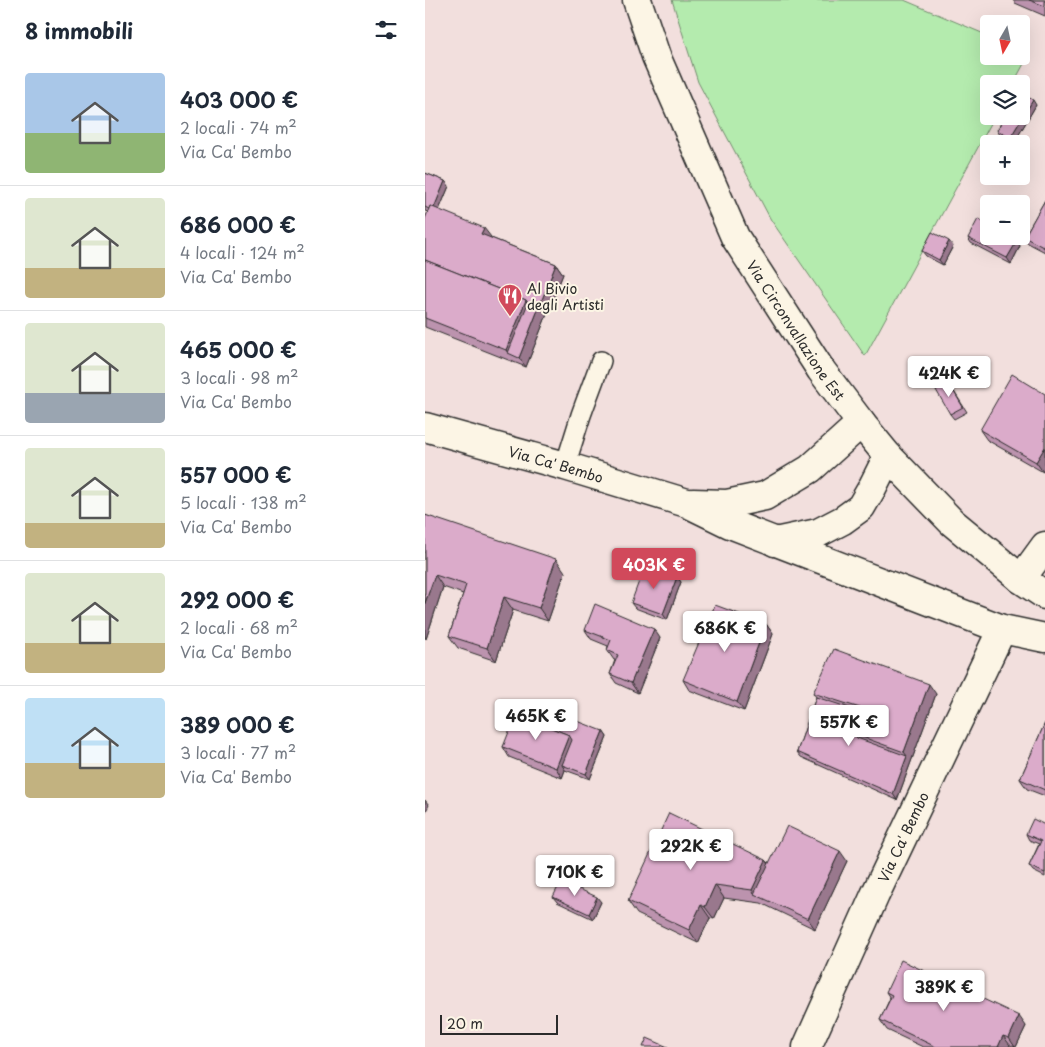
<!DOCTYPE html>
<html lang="it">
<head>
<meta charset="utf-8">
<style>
  :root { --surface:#fff; --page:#f2f2f3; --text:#1f2937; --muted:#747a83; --line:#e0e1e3; --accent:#d1495b }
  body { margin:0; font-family:"Playpen Sans",sans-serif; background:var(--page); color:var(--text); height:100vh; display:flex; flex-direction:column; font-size:19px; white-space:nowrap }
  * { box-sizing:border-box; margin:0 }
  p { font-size:16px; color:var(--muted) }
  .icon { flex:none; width:28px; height:28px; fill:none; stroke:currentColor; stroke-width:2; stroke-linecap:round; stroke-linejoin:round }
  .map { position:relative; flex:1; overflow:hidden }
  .details { display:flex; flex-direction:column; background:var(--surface); width:425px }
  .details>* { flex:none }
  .needle { width:32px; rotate:189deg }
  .controls { position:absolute; left:555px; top:15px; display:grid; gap:10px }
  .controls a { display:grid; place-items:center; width:50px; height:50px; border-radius:5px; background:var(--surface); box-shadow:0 5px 20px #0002; font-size:25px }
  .scale { position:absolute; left:15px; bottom:12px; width:118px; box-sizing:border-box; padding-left:5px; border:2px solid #2b2b2b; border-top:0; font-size:14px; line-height:18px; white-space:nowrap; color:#2b2b2b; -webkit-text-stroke:4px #fcf5e5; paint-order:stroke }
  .price { position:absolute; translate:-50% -42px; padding:0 11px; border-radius:5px; background:#fff; color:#222; font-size:16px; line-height:32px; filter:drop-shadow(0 1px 2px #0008) }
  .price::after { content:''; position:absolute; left:50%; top:30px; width:15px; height:11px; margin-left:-8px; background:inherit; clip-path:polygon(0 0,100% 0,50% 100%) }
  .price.selected { background:var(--accent); color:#fff }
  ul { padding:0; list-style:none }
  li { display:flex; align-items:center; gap:15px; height:125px; padding:0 25px }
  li+li { border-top:1px solid var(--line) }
  li span { display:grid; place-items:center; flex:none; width:140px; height:100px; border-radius:5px; color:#555 }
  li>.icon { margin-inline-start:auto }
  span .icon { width:60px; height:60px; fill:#fffc; stroke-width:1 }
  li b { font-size:21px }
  h2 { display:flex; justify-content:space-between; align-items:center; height:60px; padding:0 25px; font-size:21px }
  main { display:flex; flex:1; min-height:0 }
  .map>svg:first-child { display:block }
  .green { fill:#b4ebae; stroke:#708b6c }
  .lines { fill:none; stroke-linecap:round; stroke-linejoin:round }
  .service-casing { stroke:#2b2b2b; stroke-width:22 }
  .minor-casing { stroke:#2b2b2b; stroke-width:31 }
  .tertiary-casing { stroke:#2b2b2b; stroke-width:31 }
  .service { stroke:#fcf5e5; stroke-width:19 }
  .minor { stroke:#fcf5e5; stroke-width:28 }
  .tertiary { stroke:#fcf5e5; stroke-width:28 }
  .wall { fill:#bc93ae; stroke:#2b2b2b }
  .shaded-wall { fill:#99788d; stroke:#2b2b2b }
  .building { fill:#dbabca; stroke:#2b2b2b }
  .labels { text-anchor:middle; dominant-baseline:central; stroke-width:4; stroke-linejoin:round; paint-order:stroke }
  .poi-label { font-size:14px; fill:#2b2b2b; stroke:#fcf5e5; text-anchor:start }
  .street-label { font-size:14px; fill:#2b2b2b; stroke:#fcf5e5 }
</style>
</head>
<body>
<main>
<section class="details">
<h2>8 immobili<svg class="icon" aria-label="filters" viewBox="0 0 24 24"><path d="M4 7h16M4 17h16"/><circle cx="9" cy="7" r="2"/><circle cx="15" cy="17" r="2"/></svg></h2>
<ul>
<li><span style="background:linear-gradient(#a9c7e8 60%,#8fb573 0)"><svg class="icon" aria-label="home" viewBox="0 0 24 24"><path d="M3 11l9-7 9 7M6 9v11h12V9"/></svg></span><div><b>403 000 €</b><p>2 locali · 74 m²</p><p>Via Ca' Bembo</p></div></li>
<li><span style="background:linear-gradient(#dfe7d0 70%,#c2b280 0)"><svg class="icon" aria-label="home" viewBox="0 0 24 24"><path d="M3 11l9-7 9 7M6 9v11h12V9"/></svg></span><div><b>686 000 €</b><p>4 locali · 124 m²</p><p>Via Ca' Bembo</p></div></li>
<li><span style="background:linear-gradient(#dfe7d0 70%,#9aa5b1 0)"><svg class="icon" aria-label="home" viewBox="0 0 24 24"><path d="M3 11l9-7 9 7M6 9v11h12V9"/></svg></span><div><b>465 000 €</b><p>3 locali · 98 m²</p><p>Via Ca' Bembo</p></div></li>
<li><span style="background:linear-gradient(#dfe7d0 75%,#c2b280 0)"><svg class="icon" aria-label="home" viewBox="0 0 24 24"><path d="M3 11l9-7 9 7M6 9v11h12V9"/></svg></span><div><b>557 000 €</b><p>5 locali · 138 m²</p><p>Via Ca' Bembo</p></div></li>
<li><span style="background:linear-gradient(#dfe7d0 70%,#c2b280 0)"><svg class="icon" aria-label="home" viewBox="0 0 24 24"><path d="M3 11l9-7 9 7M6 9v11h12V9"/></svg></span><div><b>292 000 €</b><p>2 locali · 68 m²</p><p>Via Ca' Bembo</p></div></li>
<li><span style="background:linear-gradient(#bfe0f5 65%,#c2b280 0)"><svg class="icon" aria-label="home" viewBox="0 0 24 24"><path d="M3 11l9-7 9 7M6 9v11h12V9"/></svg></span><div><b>389 000 €</b><p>3 locali · 77 m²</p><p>Via Ca' Bembo</p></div></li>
</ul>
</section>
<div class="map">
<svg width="620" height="1047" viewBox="0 0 620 1047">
  <rect width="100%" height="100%" fill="#f2dfdd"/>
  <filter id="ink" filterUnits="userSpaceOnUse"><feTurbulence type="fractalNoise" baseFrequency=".02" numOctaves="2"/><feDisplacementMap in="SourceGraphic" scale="10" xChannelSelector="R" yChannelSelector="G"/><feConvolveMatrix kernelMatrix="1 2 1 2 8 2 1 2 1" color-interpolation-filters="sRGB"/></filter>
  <g filter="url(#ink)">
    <!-- green -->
    <polygon class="green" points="247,0 479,0 564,36 564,56 594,56 601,60 588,84 564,84 564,116 570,116 440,356 346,220 273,82"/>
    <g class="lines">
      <defs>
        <polyline id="service" points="140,466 156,415 160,404 176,361"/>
        <g id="minor">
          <path id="s1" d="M0 427 140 466 262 503 305 524 577 629 620 638"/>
          <polyline points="268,503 302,504 340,496 385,469 436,423"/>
          <polyline points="350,542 393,533 418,520 436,507 447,488 463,456"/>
          <polyline points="596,579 620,546"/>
          <path id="s2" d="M382 1047 450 895 577 629"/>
        </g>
        <g id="tertiary">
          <path id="s3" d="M212 0 231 56 310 237 396 370 436 423 463 456 527 522 596 579 620 595"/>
        </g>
      </defs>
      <!-- service casing -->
      <use href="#service" class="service-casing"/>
      <!-- minor casing -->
      <use href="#minor" class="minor-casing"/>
      <!-- tertiary casing -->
      <use href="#tertiary" class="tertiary-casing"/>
      <!-- service -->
      <use href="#service" class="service"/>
      <!-- minor -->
      <use href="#minor" class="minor"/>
      <!-- tertiary -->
      <use href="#tertiary" class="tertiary"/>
    </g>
    <!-- wall -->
    <g class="wall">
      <polygon points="588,0 620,0 620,16 590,3"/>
      <polygon points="611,105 589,143 575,135 572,130"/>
      <polygon points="0,173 20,181 24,186 14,210 66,237 66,238 131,264 138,274 101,367 0,327 0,219 3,212 0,211"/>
      <polygon points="620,200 620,252 603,243 599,237"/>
      <polygon points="543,238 592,241 595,246 586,264 546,243"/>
      <polygon points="528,246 518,265 501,256 497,251"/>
      <polygon points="523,382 542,412 529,419 525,414"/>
      <polygon points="620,394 620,468 618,472 562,440 555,430"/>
      <polygon points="0,515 140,572 123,621 88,610 71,661 33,648 24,636 38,594 18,587 1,639 0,638"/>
      <polygon points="252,577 256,582 242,620 210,608 206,603"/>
      <polygon points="341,624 348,634 319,711 264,690 258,680"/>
      <polygon points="160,630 235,638 213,693 191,683 185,674 190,660 189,660 182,650 183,646 166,639"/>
      <polygon points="388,693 511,694 472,800 376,757 372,752 391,697"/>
      <polygon points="95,716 178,731 182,737 165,779 140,770 137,778 84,757 78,747"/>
      <polygon points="620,723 620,796 602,789 595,779"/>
      <polygon points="620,825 620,877 608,871 604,866 614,844 604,840 601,834"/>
      <polygon points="341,860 344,863 422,861 390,929 336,903 299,898 289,919 285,918 273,943 212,914 203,901"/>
      <polygon points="128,897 176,902 168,919 132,902"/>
      <polygon points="461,992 601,1026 591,1047 585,1045 584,1047 498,1047 462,1030 455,1020 465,998"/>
    </g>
    <!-- shaded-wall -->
    <g class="shaded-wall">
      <polygon points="608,100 611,105 589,143 585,138"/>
      <polygon points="20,181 24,186 12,215 8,210"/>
      <polygon points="59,228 66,237 63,244 56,234"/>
      <polygon points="524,241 528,246 518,265 514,260"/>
      <polygon points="592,241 595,246 586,264 582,258"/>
      <polygon points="131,264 138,274 101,367 94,358"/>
      <polygon points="101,300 110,313 83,353 81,350"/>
      <polygon points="620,447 620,468 618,472 611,462"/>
      <polygon points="131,559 140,572 123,621 114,608"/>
      <polygon points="10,575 18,587 1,639 0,637 0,603"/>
      <polygon points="252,577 256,582 242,620 238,614"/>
      <polygon points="79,597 88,610 71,661 62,648"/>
      <polygon points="341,624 348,634 319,711 312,702"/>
      <polygon points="229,629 235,638 213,693 206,683"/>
      <polygon points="504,684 511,694 472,800 468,794 482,756 479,752"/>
      <polygon points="178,731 182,737 165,779 161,774"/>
      <polygon points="144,735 151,745 137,765 140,770 137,778 131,768"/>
      <polygon points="0,800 4,805 0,813"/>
      <polygon points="415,851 422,861 390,929 383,919"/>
      <polygon points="341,860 350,873 329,894 327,890"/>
      <polygon points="290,885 299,898 289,919 280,907"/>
      <polygon points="172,897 176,902 168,919 164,914"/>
      <polygon points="276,905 285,918 273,943 264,930"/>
      <polygon points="594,1016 601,1026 591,1047 590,1047 584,1038"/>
      <polygon points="578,1036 585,1045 584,1047 573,1047"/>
    </g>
    <!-- building -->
    <g class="building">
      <polygon points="604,0 620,0 620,6"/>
      <polygon points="596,93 608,100 585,138 572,130 580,116 596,116"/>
      <polygon points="0,173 20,181 9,208 5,206 4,209 0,207"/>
      <polygon points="620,200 620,248 599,237"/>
      <polygon points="5,206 59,228 56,234 131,264 94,358 83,353 103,303 101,300 0,260 0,219"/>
      <polygon points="553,219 564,225 564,236 584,236 592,241 582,258 543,238"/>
      <polygon points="507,232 524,241 514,260 497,251"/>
      <polygon points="0,260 101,300 81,350 0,318"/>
      <polygon points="587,374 620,394 620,447 611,462 555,430"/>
      <polygon points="523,382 538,407 525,414 511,390"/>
      <polygon points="0,515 131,559 114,608 79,597 62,648 24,636 41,585 10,575 0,603"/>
      <polygon points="220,565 252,577 238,614 206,603"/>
      <polygon points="170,604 229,629 206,683 185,674 193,655 182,650 186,640 160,630"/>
      <polygon points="290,605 341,624 312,702 258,680"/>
      <polygon points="409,649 504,684 479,752 429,734 438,709 388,693"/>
      <polygon points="391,697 437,712 429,734 432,738 482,756 468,794 372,752"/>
      <polygon points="101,701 178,731 161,774 137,765 147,740 144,735 95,716"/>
      <polygon points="91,714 144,735 131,768 78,747"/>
      <polygon points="620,723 620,790 595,779"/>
      <polygon points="244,813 341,860 327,890 290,885 280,907 276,905 264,930 203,901"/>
      <polygon points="608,819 620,825 620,873 604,866 616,841 601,834"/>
      <polygon points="362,826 415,851 383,919 329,894"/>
      <polygon points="136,881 172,897 164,914 128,897"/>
      <polygon points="476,960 594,1016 584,1038 578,1036 573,1047 511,1047 455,1020 467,995 461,992"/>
      <polygon points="222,1038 243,1047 218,1047"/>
    </g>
  </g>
  <!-- icons -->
  <defs>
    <symbol id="restaurant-pin" viewBox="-11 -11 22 30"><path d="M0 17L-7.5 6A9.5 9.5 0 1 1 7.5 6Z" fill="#d1495b" stroke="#fcf5e5"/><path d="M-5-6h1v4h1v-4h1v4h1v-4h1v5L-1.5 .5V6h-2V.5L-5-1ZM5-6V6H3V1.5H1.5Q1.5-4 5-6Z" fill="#fff"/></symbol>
  </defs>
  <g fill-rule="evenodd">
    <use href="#restaurant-pin" x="71" y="282" width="28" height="38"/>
  </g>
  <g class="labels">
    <!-- poi labels -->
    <g class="poi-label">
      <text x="102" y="288">Al Bivio<tspan x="102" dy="16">degli Artisti</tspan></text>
    </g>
    <!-- street labels -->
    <g class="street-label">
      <text stroke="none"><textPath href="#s3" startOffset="368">Via Circonvallazione Est</textPath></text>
      <text stroke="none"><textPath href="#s1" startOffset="136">Via Ca' Bembo</textPath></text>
      <text stroke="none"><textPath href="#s2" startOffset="231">Via Ca' Bembo</textPath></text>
    </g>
  </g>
</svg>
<div class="controls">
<a><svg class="needle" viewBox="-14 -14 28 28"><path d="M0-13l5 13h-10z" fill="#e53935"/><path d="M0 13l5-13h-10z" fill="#747a83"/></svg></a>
<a><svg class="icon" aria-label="layers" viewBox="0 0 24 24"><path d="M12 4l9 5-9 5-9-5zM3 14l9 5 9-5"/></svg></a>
<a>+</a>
<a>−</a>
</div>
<div class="scale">20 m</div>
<b class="price" style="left:524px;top:398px">424K €</b>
<b class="price selected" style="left:229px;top:590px">403K €</b>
<b class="price" style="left:300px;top:653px">686K €</b>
<b class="price" style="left:111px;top:741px">465K €</b>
<b class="price" style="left:424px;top:747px">557K €</b>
<b class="price" style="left:266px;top:871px">292K €</b>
<b class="price" style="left:150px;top:897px">710K €</b>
<b class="price" style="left:519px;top:1012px">389K €</b>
</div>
</main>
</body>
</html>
